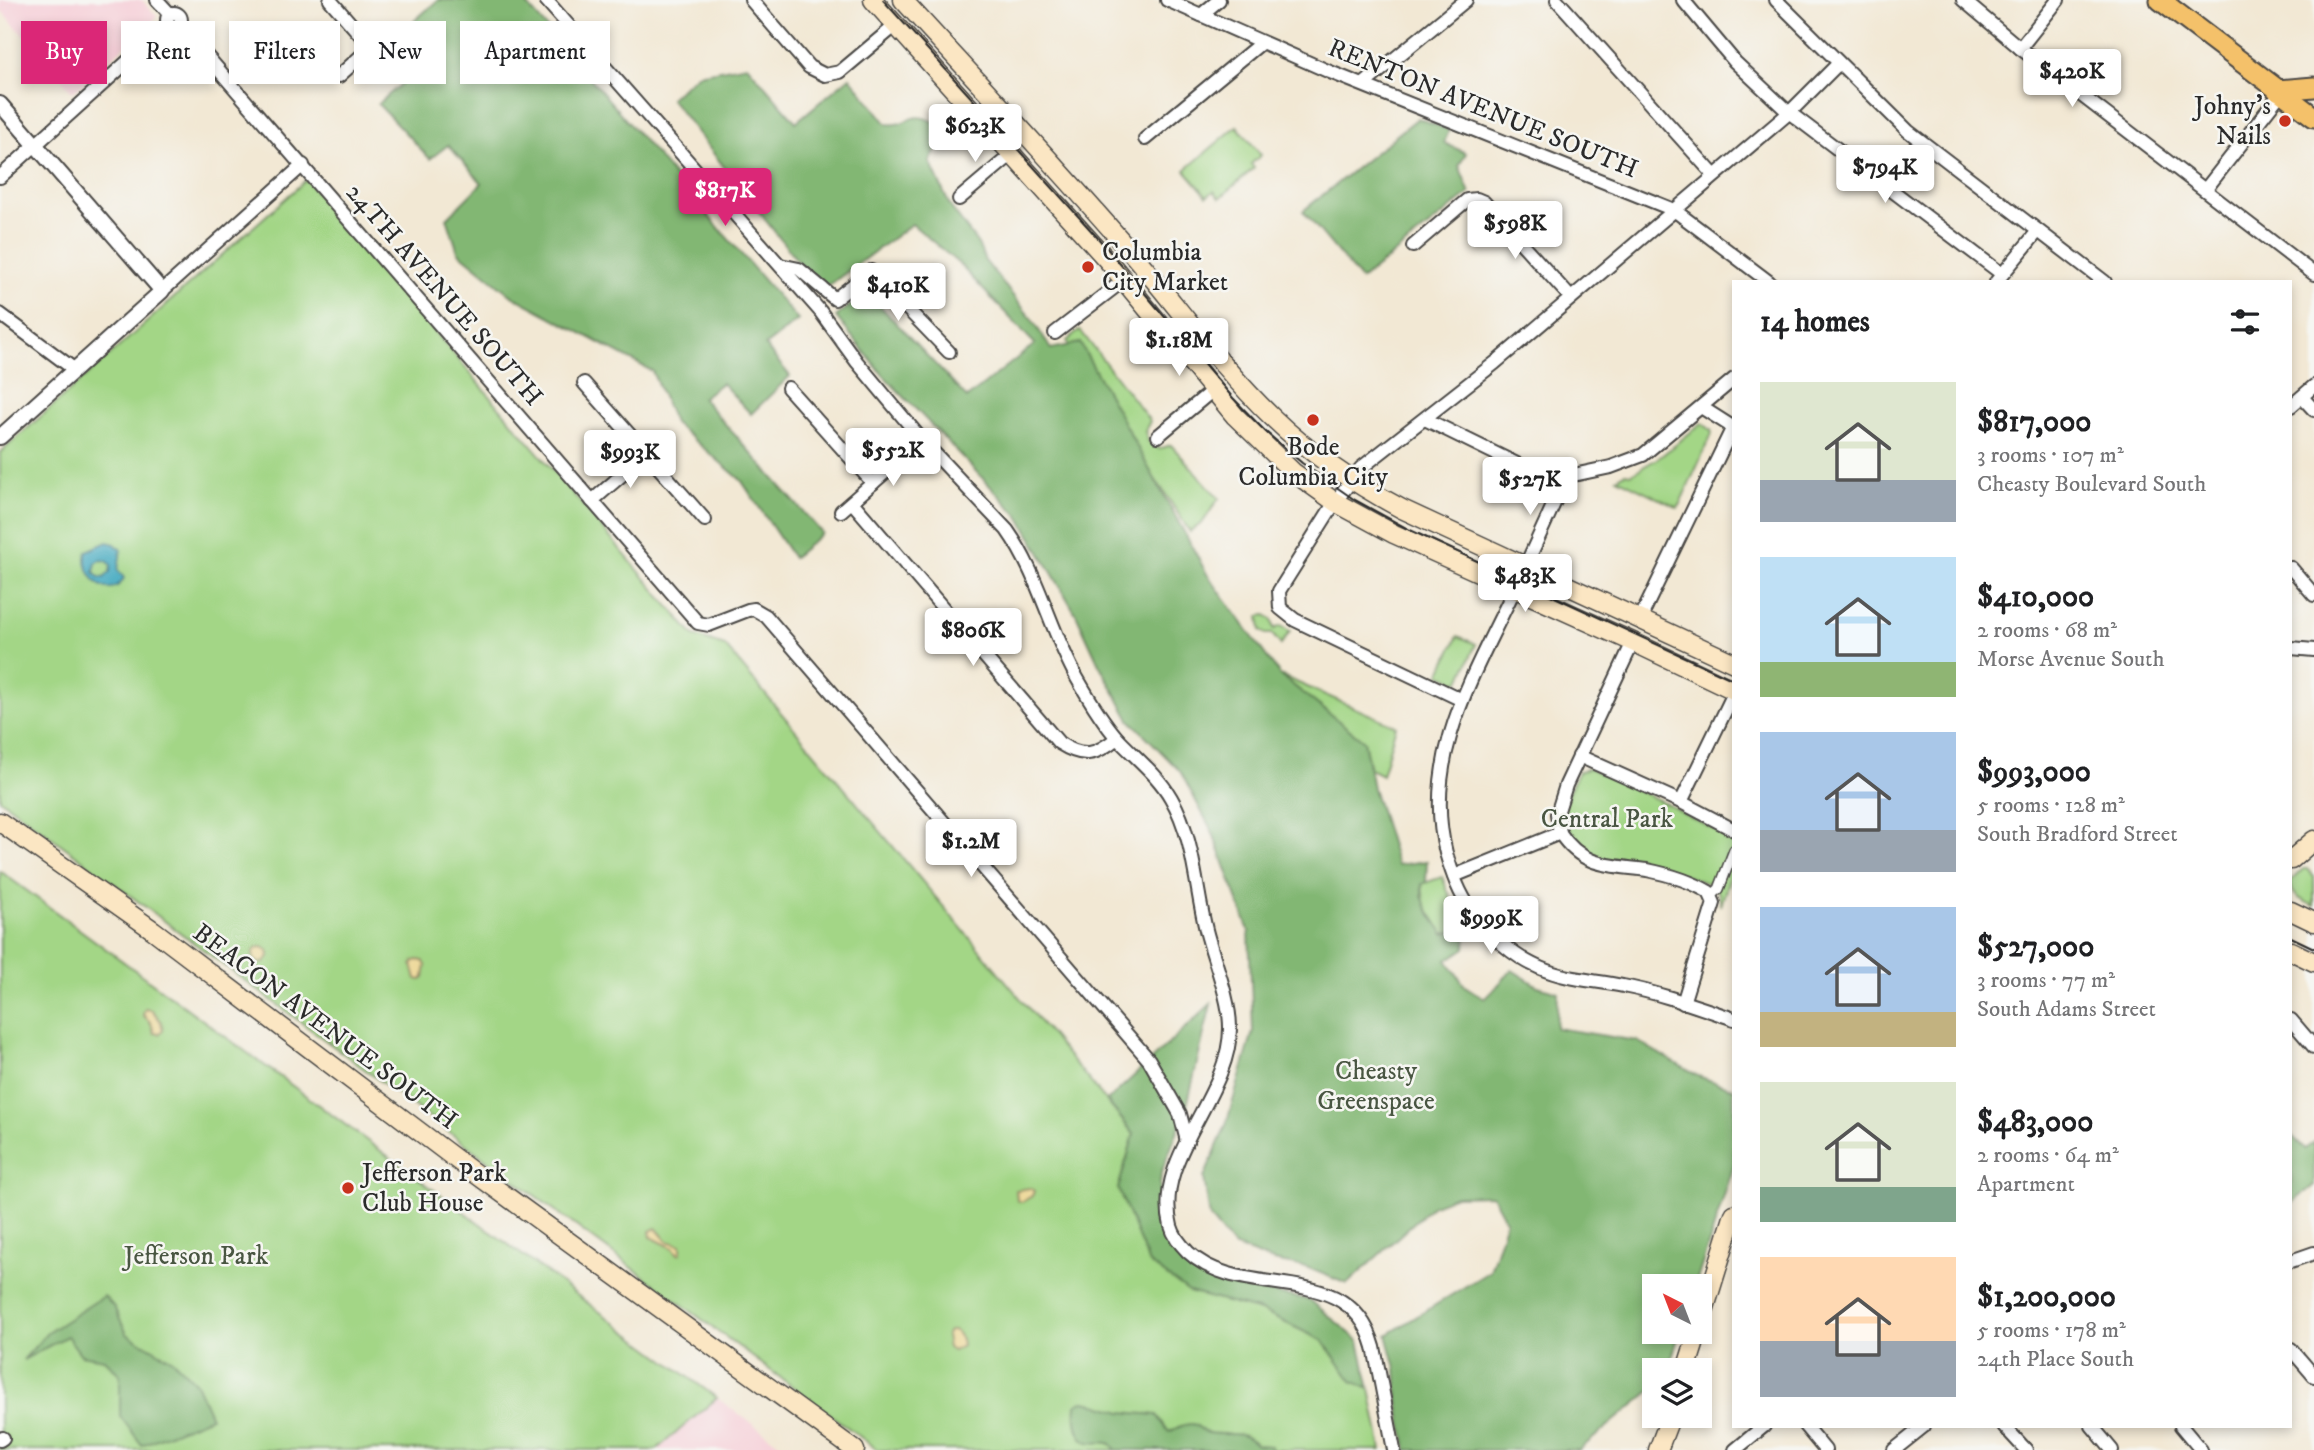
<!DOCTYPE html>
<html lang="en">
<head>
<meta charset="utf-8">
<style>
  :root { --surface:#fff; --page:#f6f6f6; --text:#202124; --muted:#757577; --accent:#db2777 }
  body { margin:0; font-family:"IM FELL DW Pica",serif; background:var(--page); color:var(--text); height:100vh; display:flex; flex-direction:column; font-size:26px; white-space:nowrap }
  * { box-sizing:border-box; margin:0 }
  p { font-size:23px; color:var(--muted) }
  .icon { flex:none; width:38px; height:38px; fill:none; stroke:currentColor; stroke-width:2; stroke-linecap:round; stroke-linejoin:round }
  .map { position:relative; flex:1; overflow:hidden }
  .drawer { position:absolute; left:1732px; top:280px; width:560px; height:1148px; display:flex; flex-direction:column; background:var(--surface); border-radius:0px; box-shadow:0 4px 10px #0003 }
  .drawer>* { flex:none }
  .guide { position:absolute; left:21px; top:21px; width:665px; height:63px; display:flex; gap:14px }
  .needle { width:46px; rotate:318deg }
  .controls { position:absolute; left:1642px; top:1274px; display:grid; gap:14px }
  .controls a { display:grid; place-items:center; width:70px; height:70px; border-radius:0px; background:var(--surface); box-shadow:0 4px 10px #0003; font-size:35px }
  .price { position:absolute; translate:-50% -60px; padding:0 16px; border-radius:7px; background:#fff; color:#222; font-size:23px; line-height:46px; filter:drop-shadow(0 2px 4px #0008) }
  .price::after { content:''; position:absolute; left:50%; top:42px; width:21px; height:16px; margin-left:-10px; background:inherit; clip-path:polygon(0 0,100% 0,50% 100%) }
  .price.current { background:var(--accent); color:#fff }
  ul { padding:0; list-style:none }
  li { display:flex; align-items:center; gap:21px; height:175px; padding:0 28px }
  li span { display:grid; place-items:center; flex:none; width:196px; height:140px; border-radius:0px; color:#555 }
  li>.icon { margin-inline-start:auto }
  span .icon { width:84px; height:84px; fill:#fffc; stroke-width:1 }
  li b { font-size:30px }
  h2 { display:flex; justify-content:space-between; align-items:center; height:84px; padding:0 28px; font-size:30px }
  .pill { padding:0 24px; border-radius:0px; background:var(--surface); box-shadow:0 4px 10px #0003; font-size:24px; line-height:63px }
  .pill.current { background:var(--accent); color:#fff }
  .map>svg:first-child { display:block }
  .built { fill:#f6cfd8 }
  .green { fill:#a3d686; stroke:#678058; stroke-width:2 }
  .forest { fill:#82b773; stroke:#56714f; stroke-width:2 }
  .sand { fill:#eeda9e; stroke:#8c8264; stroke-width:2 }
  .water { fill:#3fa8bf; stroke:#356a75; stroke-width:2; fill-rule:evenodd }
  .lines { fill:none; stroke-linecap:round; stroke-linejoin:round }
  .pedestrian-casing { stroke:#494744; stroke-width:12 }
  .minor-casing { stroke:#494744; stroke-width:16 }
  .tertiary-casing { stroke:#494744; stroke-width:18 }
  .secondary-casing { stroke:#494744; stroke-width:21 }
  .primary-casing { stroke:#494744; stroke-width:23 }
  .pedestrian { stroke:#fff; stroke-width:9 }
  .minor { stroke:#fff; stroke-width:12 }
  .tertiary { stroke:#fff; stroke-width:14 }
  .secondary { stroke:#fbe6c3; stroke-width:18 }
  .primary { stroke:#f4c16a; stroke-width:19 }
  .tram { stroke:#2b2b2b; stroke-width:2 }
  .poi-dot { fill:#c8321e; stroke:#f6f6f2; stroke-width:2.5 }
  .labels { text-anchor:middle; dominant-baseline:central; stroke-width:5; stroke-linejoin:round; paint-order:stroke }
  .poi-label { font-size:26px; fill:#2b2b2b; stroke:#f6f6f2; text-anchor:start }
  .street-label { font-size:26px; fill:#2b2b2b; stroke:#f6f6f2 }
  .park-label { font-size:26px; fill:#495642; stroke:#f6f6f2 }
</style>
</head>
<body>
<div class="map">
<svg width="2314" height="1450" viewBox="0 0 2314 1450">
  <rect width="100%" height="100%" fill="#f6f6f2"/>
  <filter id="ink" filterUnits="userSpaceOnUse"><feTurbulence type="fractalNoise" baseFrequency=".0143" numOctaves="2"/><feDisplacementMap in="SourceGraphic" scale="14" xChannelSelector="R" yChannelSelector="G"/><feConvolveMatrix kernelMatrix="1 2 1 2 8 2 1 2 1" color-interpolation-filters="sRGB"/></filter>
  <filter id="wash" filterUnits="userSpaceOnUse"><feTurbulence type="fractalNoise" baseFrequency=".00686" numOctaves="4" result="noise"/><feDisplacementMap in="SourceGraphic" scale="28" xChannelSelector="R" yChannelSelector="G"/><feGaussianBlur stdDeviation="1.57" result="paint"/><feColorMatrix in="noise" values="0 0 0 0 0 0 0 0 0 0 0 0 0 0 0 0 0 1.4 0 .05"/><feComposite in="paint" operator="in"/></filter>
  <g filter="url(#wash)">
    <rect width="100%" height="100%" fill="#f2e8d4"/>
    <!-- built -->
    <g class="built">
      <polygon points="0,0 142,0 157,17 73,92 0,9"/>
      <polygon points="717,1398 739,1414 788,1450 656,1450"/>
    </g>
    <!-- green -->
    <g class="green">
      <polygon points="1237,126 1261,155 1251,164 1254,168 1220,198 1214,191 1207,196 1185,170"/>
      <polygon points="306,180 694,636 725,646 1134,1134 1118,1189 1189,1292 1261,1311 1322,1340 1352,1381 1370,1389 1382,1450 878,1450 0,799 0,453"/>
      <polygon points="1080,330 1150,421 1145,431 1148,441 1159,449 1171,445 1219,498 1203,522 1190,532 1161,487 1120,436 1067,341"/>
      <polygon points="1702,423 1711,430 1712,434 1678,508 1617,478 1625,473 1631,474 1660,457"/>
      <polygon points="1266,615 1272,620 1274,629 1281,626 1290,631 1281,645 1272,634 1266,634 1261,631 1259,616"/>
      <polygon points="1458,636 1476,644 1461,679 1456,682 1440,674"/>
      <polygon points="1280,675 1396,726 1382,775 1370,769 1364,741"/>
      <path d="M1589 768 1663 802 1734 840V862L1721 906 1719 894 1713 885 1651 864 1624 861C1614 864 1601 860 1593 855 1556 832 1558 806 1579 772Z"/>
      <path d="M2303 869H2307L2314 877V906C2300 899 2291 897 2291 881Z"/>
      <polygon points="0,871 717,1398 656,1450 0,1450"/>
      <polygon points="1442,877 1453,903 1467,923 1448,934 1441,932 1424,903 1422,884"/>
    </g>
    <!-- forest -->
    <g class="forest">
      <polygon points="438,0 523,0 798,320 765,346 790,376 751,414 722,383 702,398 822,533 793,558 741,480 674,423 652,371 512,296 458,252 447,218 482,183 448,145 430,159 378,104 415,72 390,42"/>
      <path d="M747 65 796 122 850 77 887 124C910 127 907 109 935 122L936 149 930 162 950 206 978 244 985 261 1031 318 1051 349 1080 343 1207 574 1280 675 1364 741 1373 788 1397 865 1427 861 1426 882 1422 884V896L1427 909 1444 934 1457 930 1462 926 1466 939 1465 948 1447 960 1465 986 1485 999 1512 970 1538 986 1558 992 1556 1028 1637 1041 1698 1076 1734 1089V1165L1695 1286H1654V1332H1680L1668 1370H1654V1388L1579 1450H1407L1398 1401 1396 1368 1387 1335 1490 1271 1506 1221 1492 1195 1456 1196 1433 1205 1347 1284 1306 1267 1273 1261 1233 1246 1210 1218 1204 1178 1226 1125 1253 1032 1249 931 1213 833 1180 771 1130 720 1099 664 1076 614 1019 516 883 375 836 317 867 292 967 398 1035 344 958 263 912 224 821 291 670 98 698 74Z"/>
      <polygon points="1418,118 1449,130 1444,143 1466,153 1459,166 1470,193 1361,280 1303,211"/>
      <polygon points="1211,1004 1186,1110 1161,1173 1157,1220 1177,1253 1220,1283 1310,1300 1359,1341 1370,1389 1352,1381 1322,1340 1261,1311 1189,1292 1149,1263 1118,1189 1134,1134 1107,1101"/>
      <polygon points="2291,1135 2305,1149 2314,1142 2314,1185 2291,1204"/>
      <polygon points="104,1296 114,1307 127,1334 173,1360 196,1383 211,1417 142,1445 120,1416 120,1375 104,1359 81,1355 67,1336 23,1360 47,1333"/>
      <path d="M1086 1401 1122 1412 1157 1415 1169 1432C1176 1428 1183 1424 1191 1424 1199 1424 1199 1430 1205 1432 1226 1438 1241 1427 1257 1445L1270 1446 1273 1450H1116L1111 1444C1103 1441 1095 1444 1088 1442 1075 1437 1075 1416 1076 1405L1080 1402Z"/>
    </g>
    <!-- sand -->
    <g class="sand">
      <circle cx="261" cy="955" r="8"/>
      <polygon points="418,960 423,961 426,965 424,978 421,980 416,979 412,965 414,961"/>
      <polygon points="145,1009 152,1010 161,1021 163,1030 159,1034 154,1033 151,1023 143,1015"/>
      <polygon points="1030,1188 1034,1191 1032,1196 1022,1202 1017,1201 1016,1190"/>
      <polygon points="656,1228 667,1241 681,1245 681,1253 678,1254 673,1248 651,1237 650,1231"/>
      <polygon points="949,1331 955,1331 961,1339 962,1346 953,1351 948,1348 946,1336"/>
    </g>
    <!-- water -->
    <path class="water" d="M107 542 115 544 121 550 118 570 124 578C110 604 80 575 87 551ZM101 560 107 561 111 565 110 572 104 578 99 577 94 572 96 563Z"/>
  </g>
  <g filter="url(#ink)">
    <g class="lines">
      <defs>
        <polyline id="pedestrian" points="1711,896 1719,889 1734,850"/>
        <g id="minor">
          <polyline points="157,0 170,14"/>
          <polyline points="330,0 371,47 339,76"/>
          <path d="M546 0 820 311 857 362 922 440 1007 530C1039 575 1050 630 1077 678 1089 699 1102 721 1118 739 1136 758 1158 775 1171 798 1194 837 1195 886 1206 930 1213 958 1230 999 1230 1027 1231 1096 1153 1156 1171 1226 1174 1237 1181 1245 1188 1252 1243 1304 1349 1257 1374 1347L1394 1450"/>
          <polyline points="751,0 809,67 825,75 840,72 896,25"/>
          <polyline points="1167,0 1330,72 1674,210 1769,282"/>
          <polyline points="1557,0 1714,175"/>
          <polyline points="1683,0 1735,62 1786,110 2002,274"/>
          <polyline points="1776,0 1908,131 2105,282"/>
          <polyline points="1963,0 2020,48 2314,274"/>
          <circle cx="174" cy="20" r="7"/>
          <polyline points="1201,15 1219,0"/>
          <polyline points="179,24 698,623 709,625 748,610 754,609 766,616 1149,1060 1180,1114 1187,1141"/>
          <polyline points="2020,48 2058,0"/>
          <polyline points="1364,84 1466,0"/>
          <polyline points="1145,139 1261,43"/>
          <polyline points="0,177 169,24"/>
          <polyline points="2205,190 2281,93"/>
          <polyline points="959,199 1012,154"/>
          <polyline points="1413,246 1467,200 1477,199 1484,202 1571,298"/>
          <polyline points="780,265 799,269 835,299 871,271 949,352"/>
          <polyline points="1996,282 2038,231"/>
          <polyline points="162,291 303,165"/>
          <polyline points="0,314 75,370"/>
          <polyline points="1055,333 1124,280"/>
          <polyline points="584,383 705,520"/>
          <polyline points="788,388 873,483"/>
          <polyline points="2302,397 2314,410"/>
          <polyline points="2291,406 2314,386"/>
          <polyline points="1701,407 1734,428"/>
          <polyline points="1425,419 1535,473 1564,477 1611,467 1643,455 1734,379"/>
          <polyline points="1158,436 1213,390"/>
          <polyline points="592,501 646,454"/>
          <path d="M852 502 1059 743C1084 759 1096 755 1117 738"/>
          <polyline points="841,511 922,440"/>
          <polyline points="1525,567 1561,488 1564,477"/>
          <polyline points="2291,568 2314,595"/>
          <path d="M1515 588C1476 671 1421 758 1446 853 1452 873 1459 894 1472 911 1490 935 1512 956 1540 968 1567 980 1595 980 1623 986 1660 993 1698 1007 1734 1019"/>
          <polyline points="1640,619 1733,427"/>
          <polyline points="2291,648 2314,650"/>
          <polyline points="1462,700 1295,620 1280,608 1279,591 1335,502 1361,468 1495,363 1790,112 1838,64"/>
          <polyline points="1579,756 1681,802 1734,830"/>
          <polyline points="1681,802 1734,693"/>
          <path d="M1560 833C1583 868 1610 865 1647 870 1667 874 1692 882 1709 892L1714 903 1683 1003"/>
          <polyline points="1454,876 1560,833 1557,814 1566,785 1633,642"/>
          <polyline points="2291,1020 2314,1047"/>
          <polyline points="2291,1261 2314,1253"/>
          <polyline points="2291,1349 2314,1376"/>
          <polyline points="1805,1426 1825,1450"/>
          <polyline points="2004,1426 2026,1450"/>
          <polyline points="2092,1426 2112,1450"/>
          <polyline points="2181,1426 2201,1450"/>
          <polyline points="0,1440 3,1438"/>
          <polyline points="1735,1450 1764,1426"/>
          <polyline points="1894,1450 1924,1426"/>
        </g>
        <polyline id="tertiary" points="0,104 162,291 0,437"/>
        <g id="secondary">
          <polyline points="873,0 1109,262 1235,416 1293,472 1335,502 1394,534 1633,642 1734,690"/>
          <path d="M903 0C977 81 1052 161 1124 244 1174 301 1218 365 1272 417 1310 454 1355 484 1402 509L1734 663"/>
          <polyline points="0,822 153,930 469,1169 855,1450"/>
          <polyline points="2291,860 2314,840"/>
          <polyline points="2291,911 2314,922"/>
          <polyline points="2291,951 2314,962"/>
          <polyline points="1699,1327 1734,1214"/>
          <polyline points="1686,1370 1698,1332"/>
          <polyline points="1658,1450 1671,1416"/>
        </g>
        <g id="primary">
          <polyline points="2160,0 2314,117"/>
          <polyline points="2277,90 2314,87"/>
        </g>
      </defs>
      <!-- pedestrian casing -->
      <use href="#pedestrian" class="pedestrian-casing"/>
      <!-- minor casing -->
      <use href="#minor" class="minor-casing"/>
      <!-- tertiary casing -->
      <use href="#tertiary" class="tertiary-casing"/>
      <!-- secondary casing -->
      <use href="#secondary" class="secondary-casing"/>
      <!-- primary casing -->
      <use href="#primary" class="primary-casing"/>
      <!-- pedestrian -->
      <use href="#pedestrian" class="pedestrian"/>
      <!-- minor -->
      <use href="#minor" class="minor"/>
      <!-- tertiary -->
      <use href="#tertiary" class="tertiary"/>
      <!-- secondary -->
      <use href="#secondary" class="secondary"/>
      <!-- primary -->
      <use href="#primary" class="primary"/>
      <!-- tram -->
      <g class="tram">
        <polyline points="883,0 1105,246 1233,398 1266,432 1302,463 1355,500 1408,529 1734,680"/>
        <polyline points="2291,937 2314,948"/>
      </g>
    </g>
  </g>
  <!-- markers -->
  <g class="poi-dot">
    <circle cx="2285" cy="121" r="7"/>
    <circle cx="1088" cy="267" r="7"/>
    <circle cx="1313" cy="420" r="7"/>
    <circle cx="348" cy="1188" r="7"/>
  </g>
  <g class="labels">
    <!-- poi labels -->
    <g class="poi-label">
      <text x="2271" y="106" text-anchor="end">Johny's<tspan x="2271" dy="30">Nails</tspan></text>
      <text x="1102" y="252">Columbia<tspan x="1102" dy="30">City Market</tspan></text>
      <text x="1313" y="447" text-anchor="middle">Bode<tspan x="1313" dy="30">Columbia City</tspan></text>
      <text x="362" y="1173">Jefferson Park<tspan x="362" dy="30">Club House</tspan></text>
    </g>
    <!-- street labels -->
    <g class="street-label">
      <text transform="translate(1483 109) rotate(22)">RENTON AVENUE SOUTH</text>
      <text transform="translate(444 295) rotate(49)">24TH AVENUE SOUTH</text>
      <text transform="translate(325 1027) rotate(37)">BEACON AVENUE SOUTH</text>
    </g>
    <!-- park labels -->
    <g class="park-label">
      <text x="1607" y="819">Central Park</text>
      <text x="1376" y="1071">Cheasty<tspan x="1376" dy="30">Greenspace</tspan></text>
      <text x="196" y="1256">Jefferson Park</text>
    </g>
  </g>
</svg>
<div class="controls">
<a><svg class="needle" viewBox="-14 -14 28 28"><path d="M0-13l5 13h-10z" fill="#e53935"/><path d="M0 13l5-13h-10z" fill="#757577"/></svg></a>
<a><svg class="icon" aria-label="layers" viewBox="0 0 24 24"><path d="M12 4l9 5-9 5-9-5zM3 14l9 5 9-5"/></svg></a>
</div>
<b class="price" style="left:2072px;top:109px">$420K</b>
<b class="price" style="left:975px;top:164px">$623K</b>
<b class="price" style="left:1885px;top:205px">$794K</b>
<b class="price current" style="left:725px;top:228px">$817K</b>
<b class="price" style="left:1515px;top:261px">$598K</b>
<b class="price" style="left:898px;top:323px">$410K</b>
<b class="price" style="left:1179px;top:378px">$1.18M</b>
<b class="price" style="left:893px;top:488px">$552K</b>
<b class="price" style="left:630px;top:490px">$993K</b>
<b class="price" style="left:1530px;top:517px">$527K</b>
<b class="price" style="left:1525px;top:614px">$483K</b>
<b class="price" style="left:973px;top:668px">$806K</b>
<b class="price" style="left:971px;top:879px">$1.2M</b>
<b class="price" style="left:1491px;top:956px">$999K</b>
<div class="guide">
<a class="pill current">Buy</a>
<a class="pill">Rent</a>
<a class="pill">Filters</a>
<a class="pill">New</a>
<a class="pill">Apartment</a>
</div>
<section class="drawer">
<h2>14 homes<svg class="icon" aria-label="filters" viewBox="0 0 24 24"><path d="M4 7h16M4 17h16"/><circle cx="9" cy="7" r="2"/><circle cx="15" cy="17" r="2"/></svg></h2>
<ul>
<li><span style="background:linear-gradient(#dfe7d0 70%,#9aa5b1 0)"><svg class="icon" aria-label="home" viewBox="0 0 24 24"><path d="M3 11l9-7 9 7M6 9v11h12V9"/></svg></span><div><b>$817,000</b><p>3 rooms · 107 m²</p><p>Cheasty Boulevard South</p></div></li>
<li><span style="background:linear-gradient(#bfe0f5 75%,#8fb573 0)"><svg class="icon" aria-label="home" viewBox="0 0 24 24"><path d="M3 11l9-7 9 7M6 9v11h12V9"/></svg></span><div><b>$410,000</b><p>2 rooms · 68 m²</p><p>Morse Avenue South</p></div></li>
<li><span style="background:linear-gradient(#a9c7e8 70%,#9aa5b1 0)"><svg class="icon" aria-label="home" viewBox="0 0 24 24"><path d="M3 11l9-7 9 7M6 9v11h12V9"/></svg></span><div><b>$993,000</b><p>5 rooms · 128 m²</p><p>South Bradford Street</p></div></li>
<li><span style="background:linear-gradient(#a9c7e8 75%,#c2b280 0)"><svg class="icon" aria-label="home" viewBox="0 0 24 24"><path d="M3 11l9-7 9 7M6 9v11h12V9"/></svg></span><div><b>$527,000</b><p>3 rooms · 77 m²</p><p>South Adams Street</p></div></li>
<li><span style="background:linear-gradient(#dfe7d0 75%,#7fa58c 0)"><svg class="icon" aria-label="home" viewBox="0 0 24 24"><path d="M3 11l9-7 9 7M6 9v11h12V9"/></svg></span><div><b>$483,000</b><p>2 rooms · 64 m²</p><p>Apartment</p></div></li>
<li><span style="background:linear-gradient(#ffd9b3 60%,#9aa5b1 0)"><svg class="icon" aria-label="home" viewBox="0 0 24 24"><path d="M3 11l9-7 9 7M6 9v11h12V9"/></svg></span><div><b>$1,200,000</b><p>5 rooms · 178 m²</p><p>24th Place South</p></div></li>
</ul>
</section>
</div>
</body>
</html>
